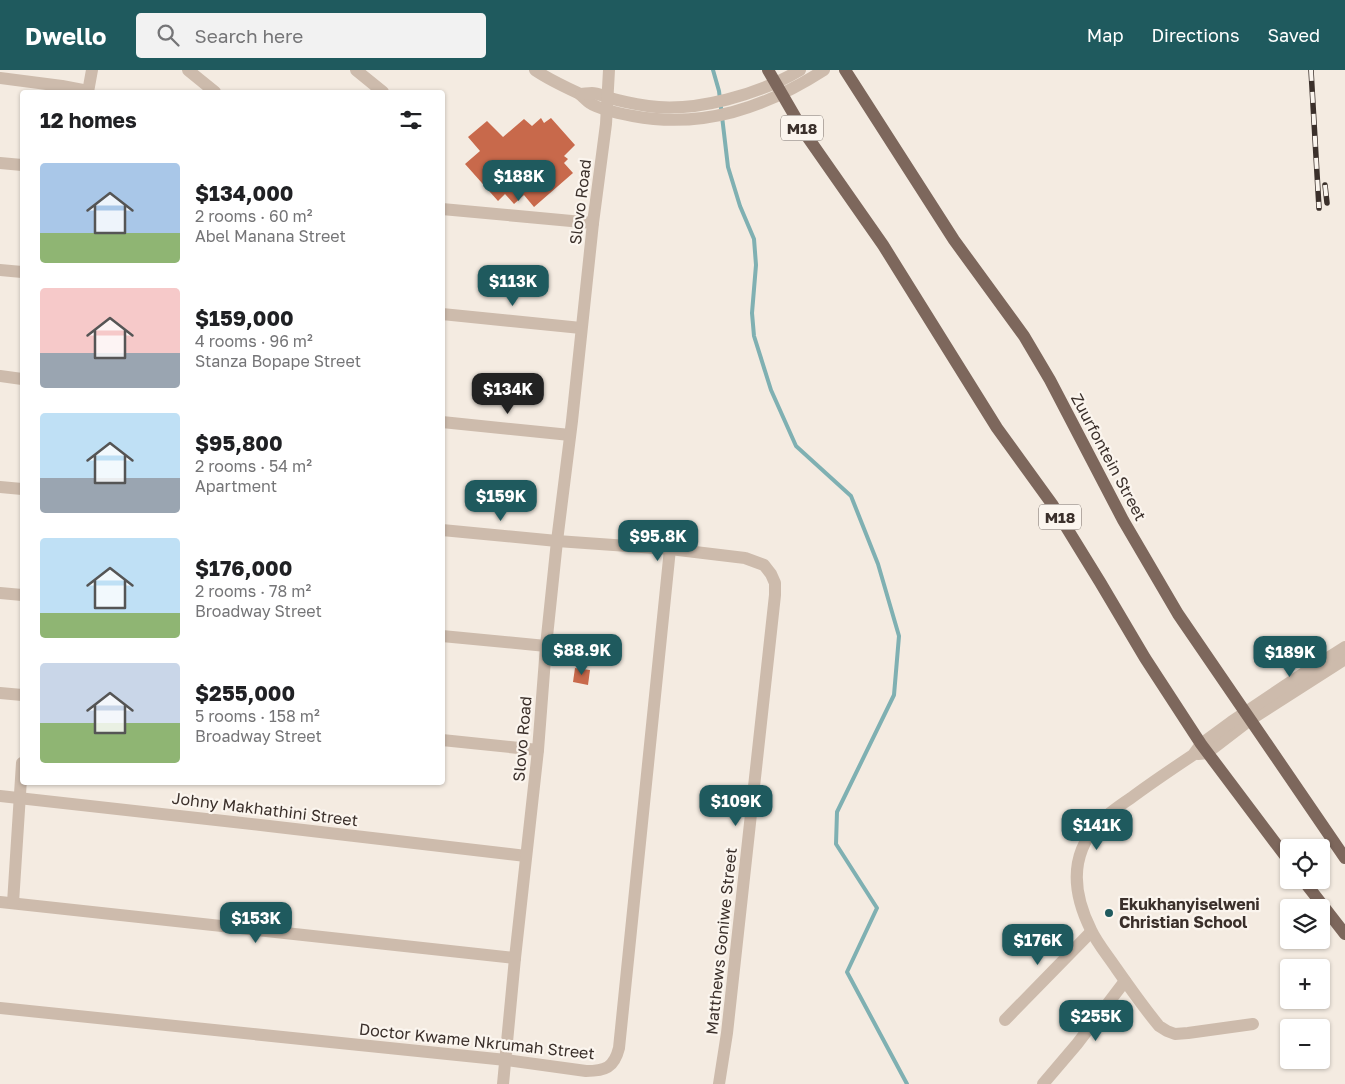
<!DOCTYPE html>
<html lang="en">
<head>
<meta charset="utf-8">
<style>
  :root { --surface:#fff; --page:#f2f2f2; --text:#202124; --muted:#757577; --accent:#1f5a5e }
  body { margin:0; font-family:"Golos Text",sans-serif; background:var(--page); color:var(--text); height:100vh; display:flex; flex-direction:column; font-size:19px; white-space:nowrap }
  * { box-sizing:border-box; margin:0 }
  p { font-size:16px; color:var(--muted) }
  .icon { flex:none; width:28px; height:28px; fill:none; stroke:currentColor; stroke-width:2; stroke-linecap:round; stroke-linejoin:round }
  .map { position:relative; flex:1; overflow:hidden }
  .details { position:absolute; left:20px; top:20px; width:425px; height:695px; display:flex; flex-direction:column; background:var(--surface); border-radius:5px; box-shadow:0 1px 4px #0004 }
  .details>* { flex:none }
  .controls { position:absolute; left:1280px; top:769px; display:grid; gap:10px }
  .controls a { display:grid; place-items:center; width:50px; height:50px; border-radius:5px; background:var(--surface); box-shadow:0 1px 4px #0004; font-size:25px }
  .price { position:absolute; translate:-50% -42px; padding:0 11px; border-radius:10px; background:var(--accent); color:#fff; font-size:16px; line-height:32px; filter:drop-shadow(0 1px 2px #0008) }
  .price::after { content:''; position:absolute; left:50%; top:30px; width:15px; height:11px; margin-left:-8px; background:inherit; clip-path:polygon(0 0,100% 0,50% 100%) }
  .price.current { background:#222; color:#fff }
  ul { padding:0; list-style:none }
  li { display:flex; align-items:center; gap:15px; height:125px; padding:0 20px }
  li span { display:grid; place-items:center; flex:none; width:140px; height:100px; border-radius:5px; color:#555 }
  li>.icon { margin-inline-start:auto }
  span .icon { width:60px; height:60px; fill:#fffc; stroke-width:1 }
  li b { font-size:21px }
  h2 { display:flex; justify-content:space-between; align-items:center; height:60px; padding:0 20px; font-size:21px }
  header { display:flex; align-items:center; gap:30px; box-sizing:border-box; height:70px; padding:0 25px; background:var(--accent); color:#fff }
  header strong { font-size:24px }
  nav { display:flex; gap:28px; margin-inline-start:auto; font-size:18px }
  .search { width:350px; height:45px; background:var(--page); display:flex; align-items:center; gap:12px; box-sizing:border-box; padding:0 18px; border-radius:5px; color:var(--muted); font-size:19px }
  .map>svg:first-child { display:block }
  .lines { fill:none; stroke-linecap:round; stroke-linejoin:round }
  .stream { stroke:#7fb0b2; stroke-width:4 }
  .building { fill:#c8694b }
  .minor { stroke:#cdbbac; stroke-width:12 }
  .major { stroke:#7d675c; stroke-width:12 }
  .rail-casing { stroke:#3b302b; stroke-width:5.5 }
  .rail { stroke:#fbf5ee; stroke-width:4; stroke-dasharray:11; stroke-linecap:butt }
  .poi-dot { fill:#1f5a5e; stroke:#fbf5ee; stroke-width:2 }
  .labels { text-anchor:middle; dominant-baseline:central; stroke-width:4.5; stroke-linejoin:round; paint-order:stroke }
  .shield { fill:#fbf5ee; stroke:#756b66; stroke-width:1 }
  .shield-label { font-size:15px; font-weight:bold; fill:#3b302b }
  .street-label { font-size:16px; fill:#3b302b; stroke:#fbf5ee }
  .poi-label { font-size:16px; font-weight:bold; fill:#3b302b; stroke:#fbf5ee; text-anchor:start }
</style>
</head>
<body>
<header>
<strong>Dwello</strong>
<div class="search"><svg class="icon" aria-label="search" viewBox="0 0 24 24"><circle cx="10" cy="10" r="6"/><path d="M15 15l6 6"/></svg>Search here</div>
<nav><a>Map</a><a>Directions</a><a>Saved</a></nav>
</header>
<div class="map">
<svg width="1345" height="1014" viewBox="0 0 1345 1014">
  <rect width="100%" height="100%" fill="#f4ebe1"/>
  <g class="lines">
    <!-- stream -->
    <polyline class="stream" points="713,0 719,21 728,97 740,136 754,169 756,195 752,243 754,266 771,320 796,376 851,426 878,494 899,566 894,625 837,742 836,774 877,838 847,902 907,1014"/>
  </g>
  <!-- building -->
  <g class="building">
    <polygon points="541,48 544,53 551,48 575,75 564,86 568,89 564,93 573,103 534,137 524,125 514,134 505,124 498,131 465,94 480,81 468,67 487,51 503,67 524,49 532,56"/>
    <polygon points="575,598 590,600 588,615 573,612"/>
  </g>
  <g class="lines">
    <!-- minor -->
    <g class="minor">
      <polyline points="188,0 215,22"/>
      <polyline points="356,0 383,22"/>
      <path d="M535 0C548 9 563 16 578 23 583 26 585 30 590 33 599 39 622 44 633 46 703 59 765 38 824 0"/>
      <polyline points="0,8 62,16 88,21"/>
      <polyline points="88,22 92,0"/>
      <path d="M581 24C584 24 588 23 592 23 598 23 605 27 610 28 623 32 635 34 648 36 695 43 760 24 800 0"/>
      <polyline points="0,93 22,95"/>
      <polyline points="442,139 593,153"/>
      <polyline points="0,200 22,202"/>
      <polyline points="442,244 581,258"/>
      <polyline points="0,306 22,309"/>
      <polyline points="442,352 570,365"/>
      <polyline points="0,417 22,419"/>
      <polyline points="442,460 557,471 670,479 745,488 764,495 771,504 775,513 775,525 727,963 719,1014"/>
      <polyline points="0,523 22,525"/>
      <polyline points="442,566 546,576"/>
      <polyline points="0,623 22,625"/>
      <polyline points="442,670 538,680"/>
      <polyline points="1198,684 1207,683 1250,650 1345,589"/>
      <polyline points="0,726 269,756 526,786"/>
      <polyline points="0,832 515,888"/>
      <polyline points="13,833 22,693"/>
      <path d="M0 938 506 990 586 1001C605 1001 614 998 619 978L670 479"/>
      <polyline points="1005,950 1091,862"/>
      <path d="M1253 954 1188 963 1175 964 1167 961 1159 956C1144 938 1130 918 1116 898 1108 886 1097 873 1091 860 1073 824 1069 786 1098 754 1107 744 1119 736 1131 728 1151 713 1172 699 1193 685L1201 674 1231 652 1304 603 1345 577"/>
      <polyline points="503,1014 515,888 538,680 546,576 557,471 572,351 593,153 606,54 609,0"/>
      <polyline points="1043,1014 1077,974 1125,911"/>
    </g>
    <!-- major -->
    <g class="major">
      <polyline points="768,0 804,62 883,175 997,358 1052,434 1100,512 1145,588 1201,674 1289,791"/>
      <polyline points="845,0 954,170 1024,266 1050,310 1123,450 1178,544 1345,788"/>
      <polyline points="1303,810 1345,864"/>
    </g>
    <defs>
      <g id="rail">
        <polyline points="1311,0 1319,138"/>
        <polyline points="1325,115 1327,133"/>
      </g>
    </defs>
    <!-- rail casing -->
    <use href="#rail" class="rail-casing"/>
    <!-- rail -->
    <use href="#rail" class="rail"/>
  </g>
  <!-- markers -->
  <circle class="poi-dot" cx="1109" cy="843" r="5"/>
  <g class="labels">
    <!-- shield labels -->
    <g class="shield">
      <rect x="781" y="45.5" width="42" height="25" rx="4"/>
      <rect x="1039" y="434.5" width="42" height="25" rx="4"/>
    </g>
    <g class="shield-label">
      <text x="802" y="58">M18</text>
      <text x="1060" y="447">M18</text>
    </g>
    <!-- street labels -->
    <g class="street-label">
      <text transform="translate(580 132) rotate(-83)">Slovo Road</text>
      <text transform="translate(1109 387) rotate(62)">Zuurfontein Street</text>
      <text transform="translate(522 669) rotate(-85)">Slovo Road</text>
      <text transform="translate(265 739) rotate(7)">Johny Makhathini Street</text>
      <text transform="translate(721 871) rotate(-84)">Matthews Goniwe Street</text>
      <text transform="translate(477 971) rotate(6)">Doctor Kwame Nkrumah Street</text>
    </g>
    <!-- poi labels -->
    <g class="poi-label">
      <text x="1119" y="834">Ekukhanyiselweni<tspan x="1119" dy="18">Christian School</tspan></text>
    </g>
  </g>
</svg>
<div class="controls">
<a><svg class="icon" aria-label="locate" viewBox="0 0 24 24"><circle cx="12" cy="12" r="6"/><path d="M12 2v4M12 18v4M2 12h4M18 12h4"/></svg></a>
<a><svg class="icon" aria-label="layers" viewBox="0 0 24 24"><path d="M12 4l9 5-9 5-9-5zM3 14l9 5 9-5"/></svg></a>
<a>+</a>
<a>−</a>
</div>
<b class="price" style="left:519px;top:132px">$188K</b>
<b class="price" style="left:513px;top:237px">$113K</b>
<b class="price current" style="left:508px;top:345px">$134K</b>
<b class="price" style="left:501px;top:452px">$159K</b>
<b class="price" style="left:658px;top:492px">$95.8K</b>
<b class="price" style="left:582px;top:606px">$88.9K</b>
<b class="price" style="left:1290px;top:608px">$189K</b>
<b class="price" style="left:736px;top:757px">$109K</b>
<b class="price" style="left:1097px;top:781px">$141K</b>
<b class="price" style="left:256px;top:874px">$153K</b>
<b class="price" style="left:1038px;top:896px">$176K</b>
<b class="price" style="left:1096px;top:972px">$255K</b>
<section class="details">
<h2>12 homes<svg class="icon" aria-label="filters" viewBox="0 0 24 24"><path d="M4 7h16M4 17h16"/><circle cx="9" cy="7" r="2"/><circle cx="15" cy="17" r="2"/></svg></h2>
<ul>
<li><span style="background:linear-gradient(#a9c7e8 70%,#8fb573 0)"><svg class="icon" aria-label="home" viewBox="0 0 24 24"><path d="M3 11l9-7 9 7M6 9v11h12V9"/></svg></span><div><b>$134,000</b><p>2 rooms · 60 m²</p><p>Abel Manana Street</p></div></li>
<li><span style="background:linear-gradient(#f6c9c9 65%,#9aa5b1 0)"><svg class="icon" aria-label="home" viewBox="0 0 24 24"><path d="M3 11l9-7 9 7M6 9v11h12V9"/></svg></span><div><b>$159,000</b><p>4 rooms · 96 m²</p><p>Stanza Bopape Street</p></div></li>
<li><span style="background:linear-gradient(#bfe0f5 65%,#9aa5b1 0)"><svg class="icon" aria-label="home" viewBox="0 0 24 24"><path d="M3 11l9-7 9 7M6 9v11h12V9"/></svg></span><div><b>$95,800</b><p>2 rooms · 54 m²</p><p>Apartment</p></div></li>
<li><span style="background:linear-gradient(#bfe0f5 75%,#8fb573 0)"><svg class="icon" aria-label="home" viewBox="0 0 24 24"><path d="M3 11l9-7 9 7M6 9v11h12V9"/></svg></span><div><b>$176,000</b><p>2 rooms · 78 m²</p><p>Broadway Street</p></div></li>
<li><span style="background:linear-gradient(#c9d6e8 60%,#8fb573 0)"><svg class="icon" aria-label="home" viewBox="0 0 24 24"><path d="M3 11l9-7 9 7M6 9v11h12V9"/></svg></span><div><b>$255,000</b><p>5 rooms · 158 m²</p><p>Broadway Street</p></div></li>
</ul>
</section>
</div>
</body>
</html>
